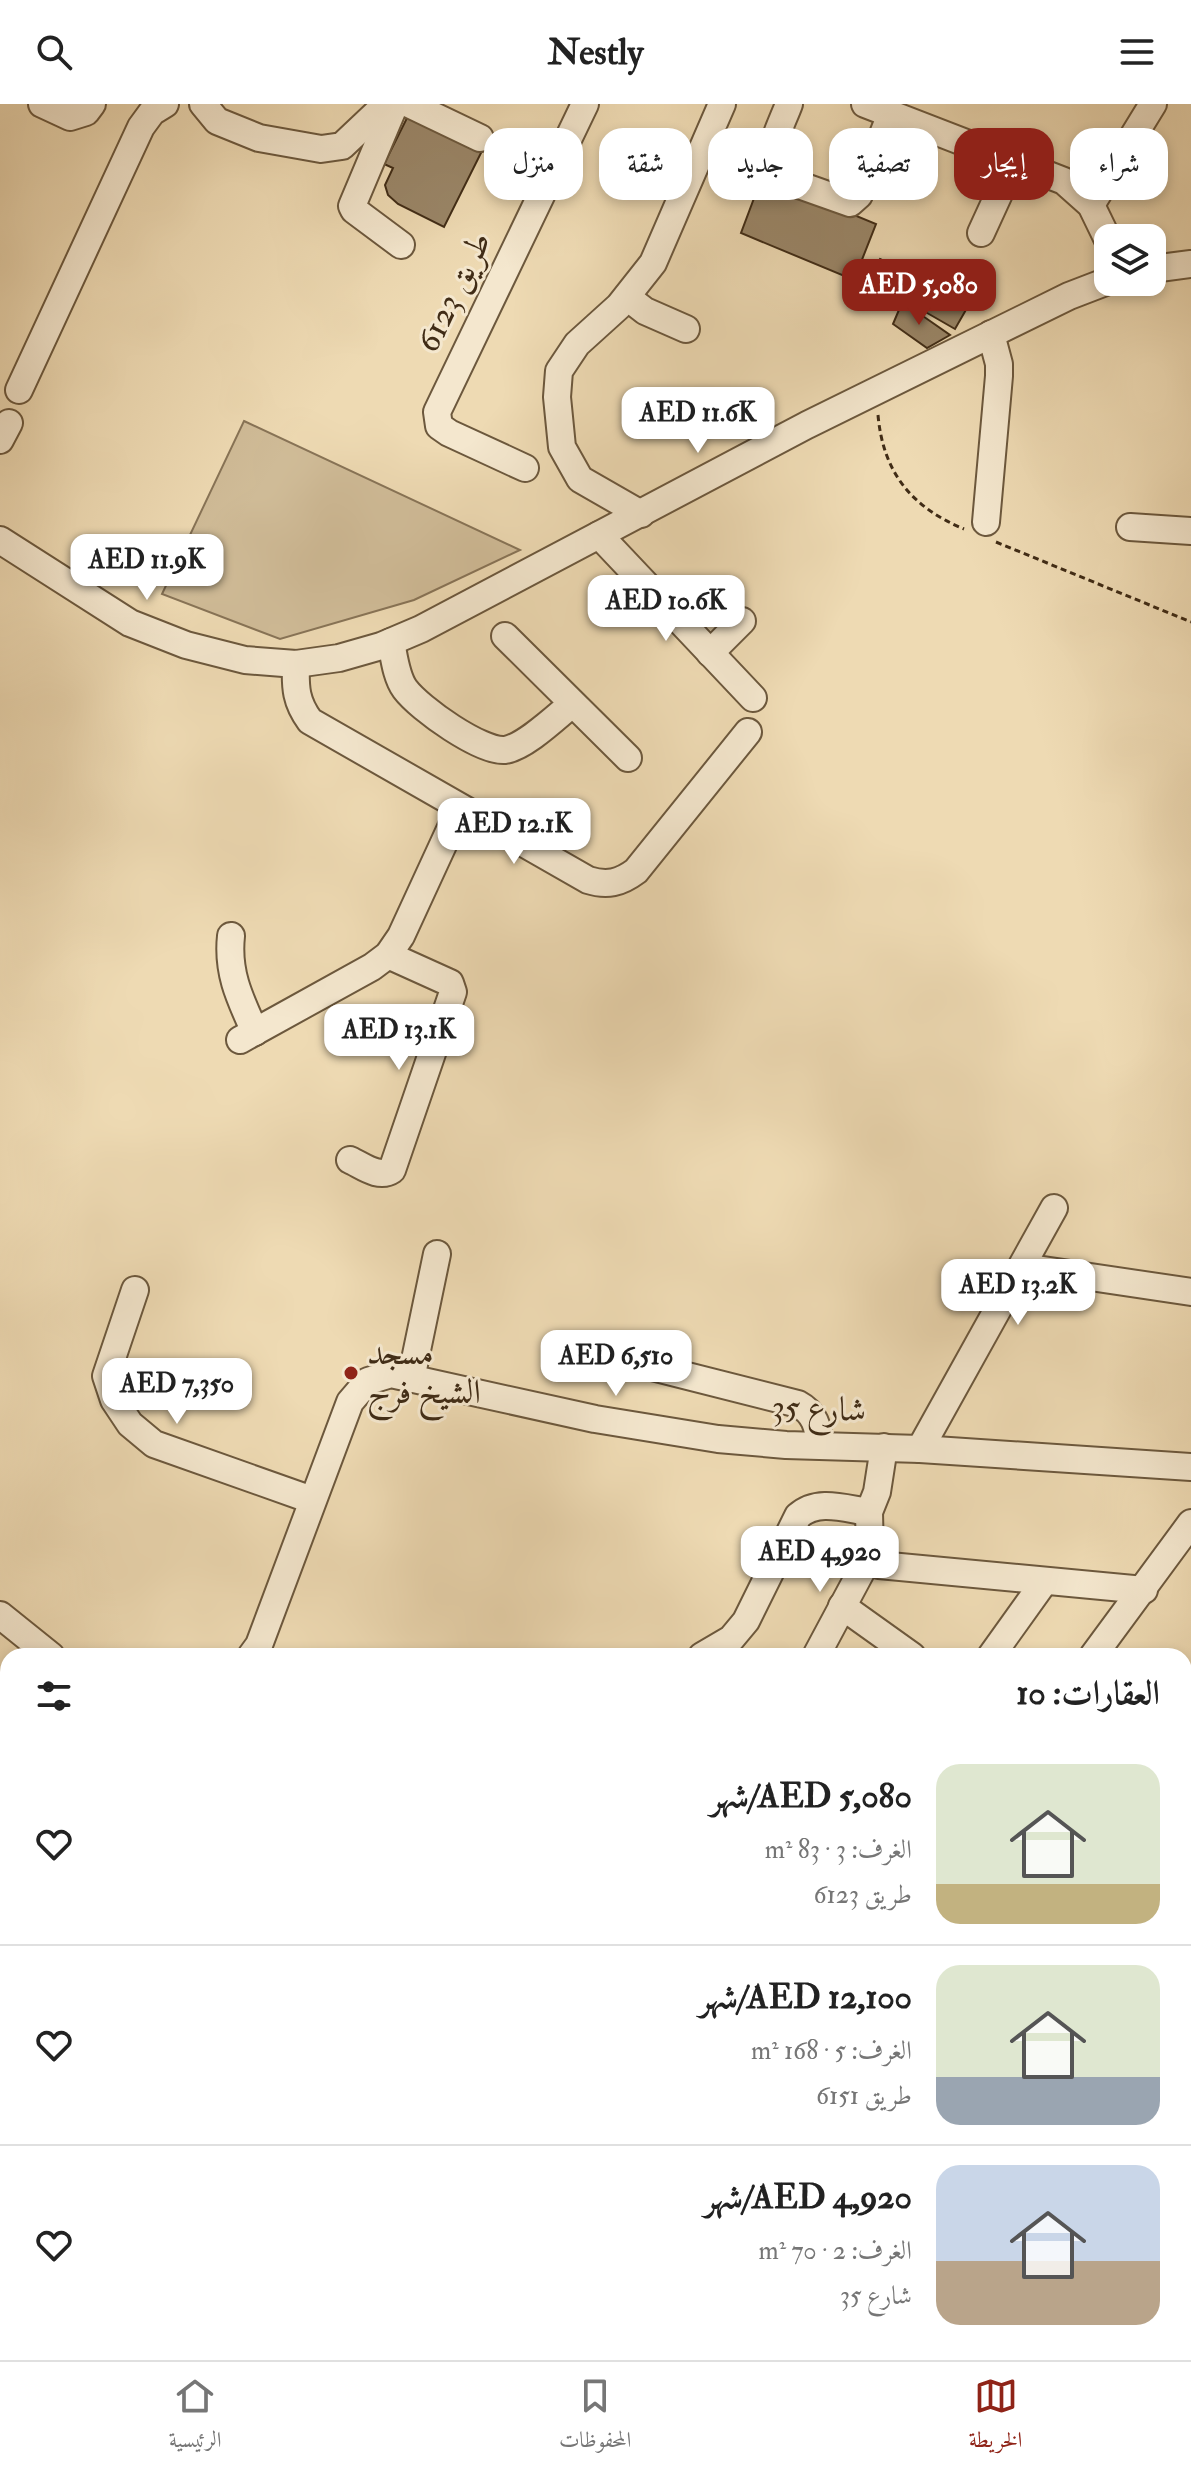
<!DOCTYPE html>
<html lang="ar">
<head>
<meta charset="utf-8">
<style>
  :root { --surface:#fff; --page:#f6f6f6; --text:#222; --muted:#767676; --line:#e0e0e0; --accent:#8f2418 }
  body { margin:0; font-family:"IM FELL Double Pica",Amiri,serif; background:var(--page); color:var(--text); direction:rtl; height:100vh; display:flex; flex-direction:column; font-size:30px; white-space:nowrap }
  * { box-sizing:border-box; margin:0 }
  p { font-size:26px; color:var(--muted) }
  .icon { flex:none; width:44px; height:44px; fill:none; stroke:currentColor; stroke-width:2; stroke-linecap:round; stroke-linejoin:round }
  .map { position:relative; flex:1; overflow:hidden; direction:ltr }
  .sheet { position:absolute; left:0px; top:1544px; width:1192px; height:712px; display:flex; flex-direction:column; background:var(--surface); border-radius:24px 24px 0 0; box-shadow:0 4px 12px #0003; direction:rtl }
  .sheet>* { flex:none }
  .hud { position:absolute; left:24px; top:24px; width:1144px; height:72px; direction:rtl; display:flex; gap:16px }
  .controls { position:absolute; left:1094px; top:120px; display:grid; gap:16px }
  .controls a { display:grid; place-items:center; width:72px; height:72px; border-radius:16px; background:var(--surface); box-shadow:0 4px 12px #0003; font-size:40px }
  .price { position:absolute; translate:-50% -68px; padding:0 18px; border-radius:16px; background:#fff; color:#222; font-size:26px; line-height:52px; filter:drop-shadow(0 2px 4px #0008) }
  .price::after { content:''; position:absolute; left:50%; top:48px; width:24px; height:18px; margin-left:-12px; background:inherit; clip-path:polygon(0 0,100% 0,50% 100%) }
  .price.current { background:var(--accent); color:#fff }
  ul { padding:0; list-style:none }
  li { display:flex; align-items:center; gap:24px; height:200px; padding:0 32px }
  li+li { border-top:2px solid var(--line) }
  li span { display:grid; place-items:center; flex:none; width:224px; height:160px; border-radius:24px; color:#555 }
  li>.icon { margin-inline-start:auto }
  span .icon { width:96px; height:96px; fill:#fffc; stroke-width:1 }
  li b { font-size:34px }
  h2 { display:flex; justify-content:space-between; align-items:center; height:96px; padding:0 32px; font-size:34px }
  .pill { padding:0 28px; border-radius:24px; background:var(--surface); box-shadow:0 4px 12px #0003; font-size:28px; line-height:72px }
  .pill.current { background:var(--accent); color:#fff }
  header { display:flex; justify-content:space-between; align-items:center; height:104px; padding:0 32px; background:var(--surface); font-size:36px; font-weight:700 }
  .dock { display:flex; justify-content:space-around; align-items:center; height:112px; border-top:2px solid var(--line); background:var(--surface); font-size:22px; color:var(--muted) }
  .dock a { display:grid; justify-items:center; gap:4px }
  .dock .current { color:var(--accent) }
  .map>svg:first-child { display:block }
  .green { fill:#d0bc98; stroke:#887457; stroke-width:2 }
  .building { fill:#9a8668; stroke:#402c16; stroke-width:2 }
  .lines { fill:none; stroke-linecap:round; stroke-linejoin:round }
  .minor-casing { stroke:#6c583d; stroke-width:30 }
  .major-casing { stroke:#402c16; stroke-width:38 }
  .path { stroke:#402c16; stroke-width:3; stroke-dasharray:6 4; stroke-linecap:butt }
  .minor { stroke:#f4e7ce; stroke-width:26 }
  .major { stroke:#eedab3; stroke-width:34 }
  .poi-dot { fill:#8f2418; stroke:#f4e7ce; stroke-width:3 }
  .labels { text-anchor:middle; dominant-baseline:central; stroke-width:6; stroke-linejoin:round; paint-order:stroke }
  .street-label { font-size:34px; fill:#402c16; stroke:#f4e7ce }
  .poi-label { font-size:34px; fill:#402c16; stroke:#f4e7ce; text-anchor:start }
</style>
</head>
<body>
<header><svg class="icon" aria-label="menu" viewBox="0 0 24 24"><path d="M4 6h16M4 12h16M4 18h16"/></svg>Nestly<svg class="icon" aria-label="search" viewBox="0 0 24 24"><circle cx="10" cy="10" r="6"/><path d="M15 15l6 6"/></svg></header>
<div class="map">
<svg width="1191" height="2256" viewBox="0 0 1191 2256">
  <rect width="100%" height="100%" fill="#eedab3"/>
  <filter id="stains"><feTurbulence type="fractalNoise" baseFrequency=".0025" numOctaves="4"/><feColorMatrix values="0 0 0 0 .2 0 0 0 0 .09 0 0 0 0 .02 0 0 0 .5 -.17"/></filter>
  <radialGradient id="worn" r=".72"><stop offset=".6" stop-color="#630" stop-opacity="0"/><stop offset="1" stop-color="#630" stop-opacity=".3"/></radialGradient>
  <!-- green -->
  <polygon class="green" points="244,317 520,446 414,496 280,535 162,490"/>
  <!-- building -->
  <g class="building">
    <polygon points="409,10 482,47 444,123 398,100 388,91 385,81 393,64 384,60"/>
    <polygon points="762,73 876,120 854,176 741,129"/>
    <polygon points="880,155 924,179 932,165 975,190 955,225 868,175"/>
    <polygon points="901,201 920,210 950,231 927,244 893,220"/>
    <polygon points="1191,1823 1191,1881 1184,1895 1184,1836"/>
  </g>
  <g class="lines">
    <defs>
      <g id="minor">
        <polyline points="42,0 70,13 86,8 92,0"/>
        <polyline points="203,0 217,17 259,34 321,45 342,42 380,6 383,0"/>
        <polyline points="395,0 352,102 354,106 401,141"/>
        <polyline points="409,0 480,34"/>
        <path d="M789 0C782 19 764 53 771 71L850 99 859 91 891 10"/>
        <polyline points="865,0 1064,77 1091,101 1108,136"/>
        <polyline points="1091,101 1153,0"/>
        <polyline points="981,129 1014,57"/>
        <polyline points="1152,165 1191,160"/>
        <polyline points="627,193 645,207 686,225"/>
        <polyline points="19,286 141,23 152,8 165,0"/>
        <polyline points="0,336 9,319"/>
        <polyline points="525,364 449,329 439,322 437,308 585,0"/>
        <polyline points="641,410 580,375 562,343 557,293 559,267 577,240 619,202 653,159 722,0"/>
        <polyline points="986,418 999,272 999,260 991,230"/>
        <polyline points="1130,423 1191,427"/>
        <polyline points="599,431 753,594"/>
        <polyline points="0,436 130,519 186,541 245,556 296,560 339,554 381,542 421,525 807,321 1069,192 1108,177"/>
        <polyline points="505,532 628,654"/>
        <path d="M391 538C394 552 396 573 405 585 420 605 481 648 505 646 525 643 556 613 572 600"/>
        <polyline points="710,549 742,517"/>
        <path d="M296 560C295 584 296 598 310 617L588 776C607 782 620 779 636 767L748 628"/>
        <path d="M231 832C227 869 240 895 255 928"/>
        <polyline points="240,936 372,863 388,851 401,832 460,704"/>
        <path d="M350 1056C363 1062 379 1075 392 1066L453 888 450 879 388 851"/>
        <polyline points="1023,1163 1191,1188"/>
        <polyline points="135,1186 106,1272 114,1296 130,1320 154,1340 312,1396"/>
        <path d="M640 1260 798 1300C815 1309 818 1323 820 1341"/>
        <polyline points="411,1275 437,1150"/>
        <polyline points="884,1343 877,1388 869,1408 870,1451 879,1461 1144,1486"/>
        <polyline points="920,1345 1054,1104"/>
        <polyline points="842,1502 912,1552"/>
        <polyline points="0,1511 51,1552"/>
        <polyline points="251,1552 259,1541 350,1298 368,1277 391,1270 595,1315 718,1335 786,1341 920,1345 1191,1363"/>
        <path d="M702 1552 731 1535 746 1517 798 1412C818 1394 846 1405 869 1408"/>
        <polyline points="816,1552 870,1451"/>
        <polyline points="991,1552 1044,1478"/>
        <polyline points="1093,1552 1191,1419"/>
        <polyline points="0,1783 8,1774"/>
        <polyline points="1184,1946 1191,1934"/>
        <polyline points="988,2256 993,2248"/>
      </g>
      <g id="major">
        <polyline points="1184,2031 1191,2019"/>
        <polyline points="1184,2113 1191,2101"/>
        <polyline points="1048,2256 1053,2248"/>
        <polyline points="1097,2256 1102,2248"/>
      </g>
    </defs>
    <!-- minor casing -->
    <use href="#minor" class="minor-casing"/>
    <!-- major casing -->
    <use href="#major" class="major-casing"/>
    <!-- path -->
    <g class="path">
      <path d="M878 311C883 368 911 403 964 425"/>
      <polyline points="996,438 1191,518"/>
    </g>
    <!-- minor -->
    <use href="#minor" class="minor"/>
    <!-- major -->
    <use href="#major" class="major"/>
  </g>
  <!-- markers -->
  <circle class="poi-dot" cx="351" cy="1269" r="8"/>
  <g class="labels">
    <!-- street labels -->
    <g class="street-label">
      <text transform="translate(454 188) rotate(-64)">طريق 6123</text>
      <text transform="translate(819 1305) rotate(2)">شارع 35</text>
    </g>
    <!-- poi labels -->
    <g class="poi-label">
      <text x="367" y="1249">مسجد<tspan x="367" dy="39">الشيخ فرج</tspan></text>
    </g>
  </g>
  <rect width="100%" height="100%" filter="url(#stains)"/>
  <rect width="100%" height="100%" fill="url(#worn)"/>
</svg>
<div class="controls">
<a><svg class="icon" aria-label="layers" viewBox="0 0 24 24"><path d="M12 4l9 5-9 5-9-5zM3 14l9 5 9-5"/></svg></a>
</div>
<b class="price current" style="left:919px;top:223px">AED 5,080</b>
<b class="price" style="left:698px;top:351px">AED 11.6K</b>
<b class="price" style="left:147px;top:498px">AED 11.9K</b>
<b class="price" style="left:666px;top:539px">AED 10.6K</b>
<b class="price" style="left:514px;top:762px">AED 12.1K</b>
<b class="price" style="left:399px;top:968px">AED 13.1K</b>
<b class="price" style="left:1018px;top:1223px">AED 13.2K</b>
<b class="price" style="left:616px;top:1294px">AED 6,510</b>
<b class="price" style="left:177px;top:1322px">AED 7,350</b>
<b class="price" style="left:820px;top:1490px">AED 4,920</b>
<div class="hud">
<a class="pill">شراء</a>
<a class="pill current">إيجار</a>
<a class="pill">تصفية</a>
<a class="pill">جديد</a>
<a class="pill">شقة</a>
<a class="pill">منزل</a>
</div>
<section class="sheet">
<h2>العقارات: 10<svg class="icon" aria-label="filters" viewBox="0 0 24 24"><path d="M4 7h16M4 17h16"/><circle cx="9" cy="7" r="2"/><circle cx="15" cy="17" r="2"/></svg></h2>
<ul>
<li><span style="background:linear-gradient(#dfe7d0 75%,#c2b280 0)"><svg class="icon" aria-label="home" viewBox="0 0 24 24"><path d="M3 11l9-7 9 7M6 9v11h12V9"/></svg></span><div><b>AED 5,080/شهر</b><p>الغرف: 3 · 83 m²</p><p>طريق 6123</p></div><svg class="icon" aria-label="heart" viewBox="0 0 24 24"><path d="M12 20l-8-8c-3-5 5-10 8-4 3-6 11-1 8 4z"/></svg></li>
<li><span style="background:linear-gradient(#dfe7d0 70%,#9aa5b1 0)"><svg class="icon" aria-label="home" viewBox="0 0 24 24"><path d="M3 11l9-7 9 7M6 9v11h12V9"/></svg></span><div><b>AED 12,100/شهر</b><p>الغرف: 5 · 168 m²</p><p>طريق 6151</p></div><svg class="icon" aria-label="heart" viewBox="0 0 24 24"><path d="M12 20l-8-8c-3-5 5-10 8-4 3-6 11-1 8 4z"/></svg></li>
<li><span style="background:linear-gradient(#c9d6e8 60%,#b9a48a 0)"><svg class="icon" aria-label="home" viewBox="0 0 24 24"><path d="M3 11l9-7 9 7M6 9v11h12V9"/></svg></span><div><b>AED 4,920/شهر</b><p>الغرف: 2 · 70 m²</p><p>شارع 35</p></div><svg class="icon" aria-label="heart" viewBox="0 0 24 24"><path d="M12 20l-8-8c-3-5 5-10 8-4 3-6 11-1 8 4z"/></svg></li>
</ul>
</section>
</div>
<nav class="dock">
<a class="current"><svg class="icon" aria-label="map" viewBox="0 0 24 24"><path d="M3 6l6-2 6 2 6-2v14l-6 2-6-2-6 2zM9 4v14M15 6v14"/></svg>الخريطة</a>
<a><svg class="icon" aria-label="saved" viewBox="0 0 24 24"><path d="M7 4h10v16l-5-4-5 4z"/></svg>المحفوظات</a>
<a><svg class="icon" aria-label="home" viewBox="0 0 24 24"><path d="M3 11l9-7 9 7M6 9v11h12V9"/></svg>الرئيسية</a>
</nav>
</body>
</html>
